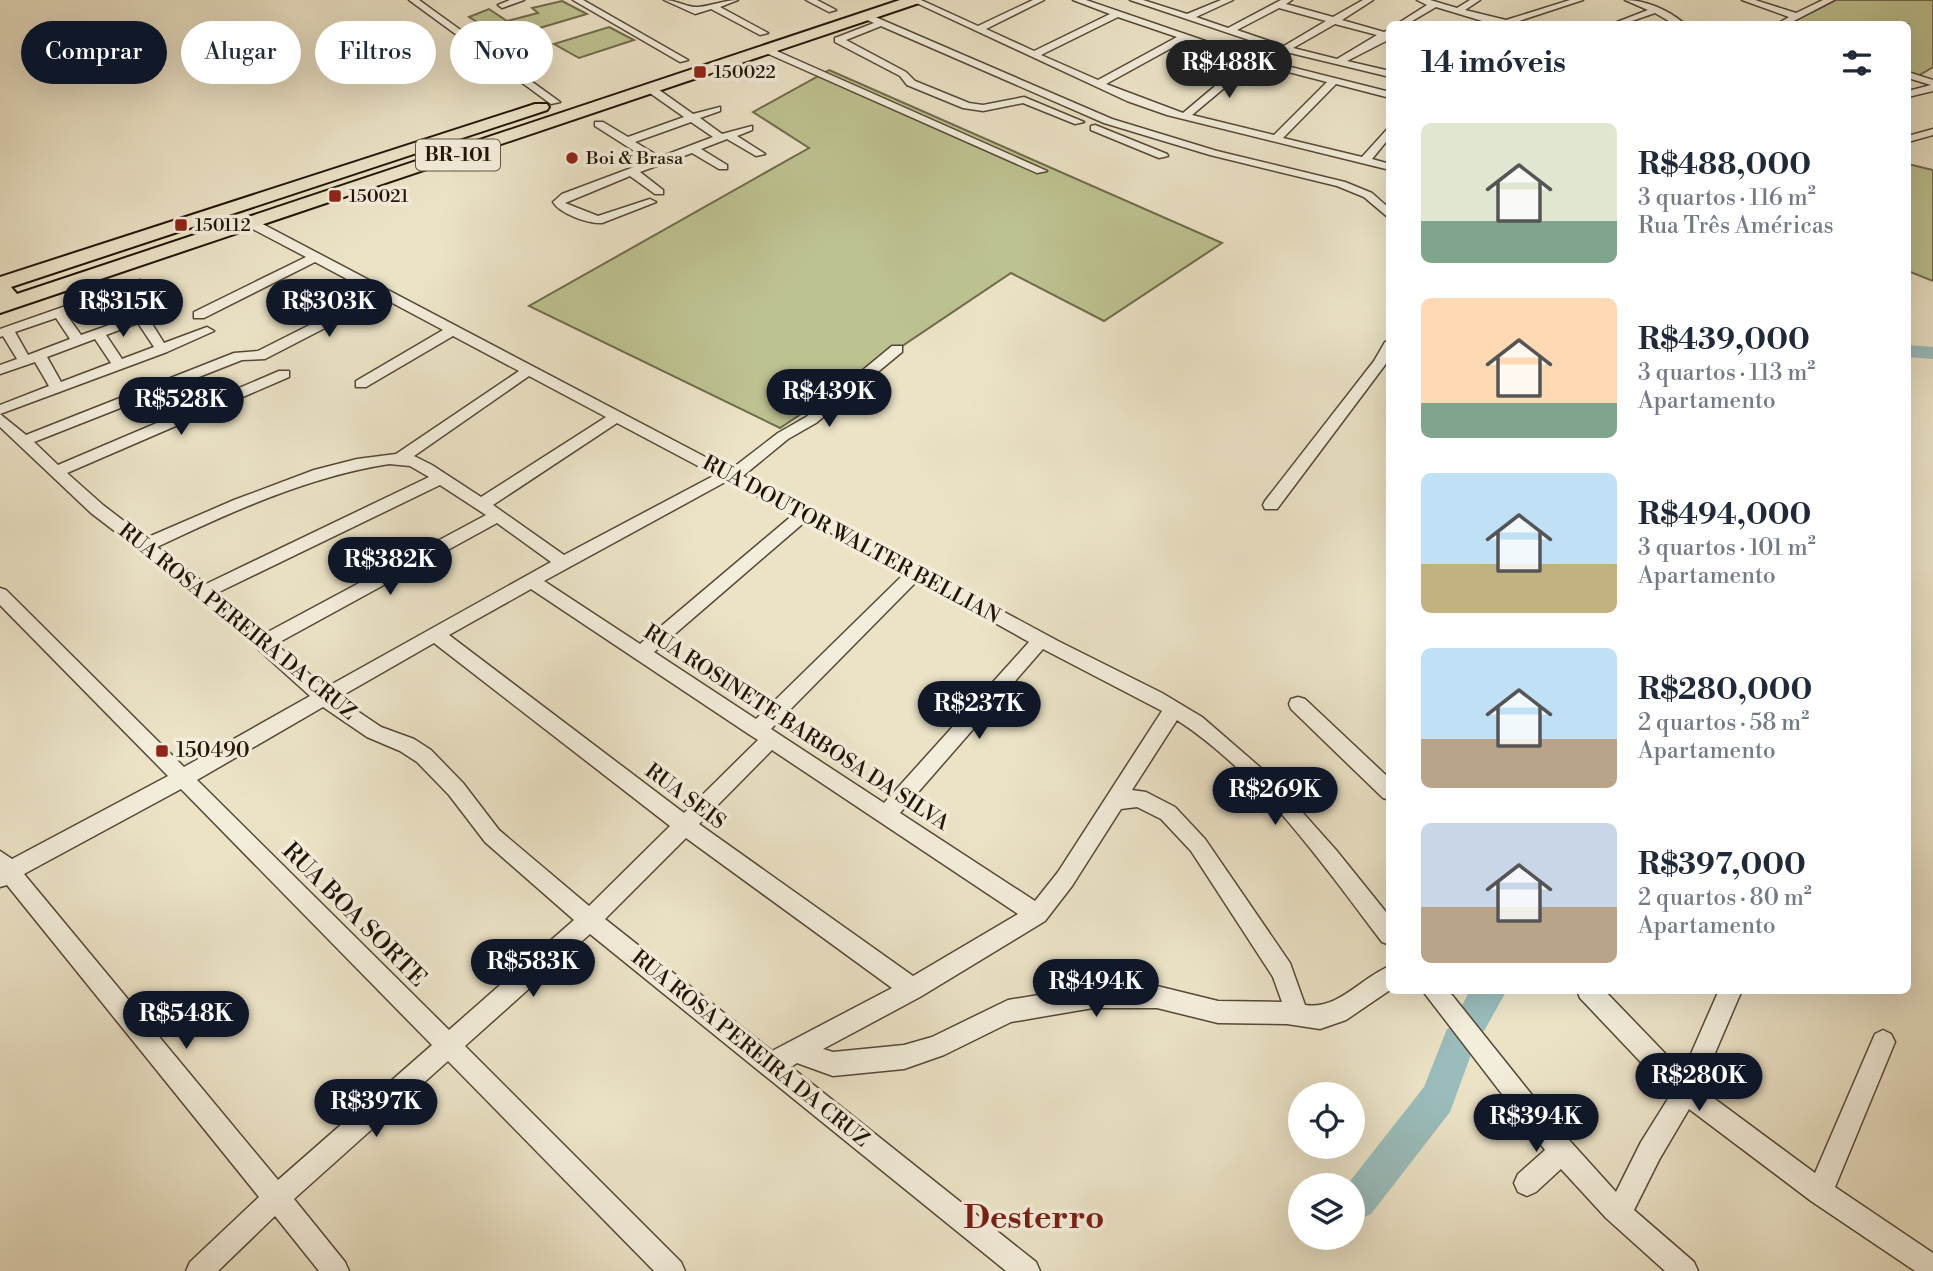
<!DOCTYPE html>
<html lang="pt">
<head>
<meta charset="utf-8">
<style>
  :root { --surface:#fff; --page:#f2f2f3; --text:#1f2937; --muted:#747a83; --accent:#111827 }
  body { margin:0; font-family:"Libre Bodoni",serif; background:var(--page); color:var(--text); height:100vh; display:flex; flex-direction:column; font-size:26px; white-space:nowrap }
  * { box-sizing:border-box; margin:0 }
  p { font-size:23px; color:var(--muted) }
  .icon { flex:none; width:38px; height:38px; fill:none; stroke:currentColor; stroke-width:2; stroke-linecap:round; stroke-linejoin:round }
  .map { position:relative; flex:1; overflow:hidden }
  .details { position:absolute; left:1386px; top:21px; width:525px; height:973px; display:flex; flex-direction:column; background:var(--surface); border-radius:10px; box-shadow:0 7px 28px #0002 }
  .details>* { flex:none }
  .guide { position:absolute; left:21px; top:21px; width:665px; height:63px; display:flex; gap:14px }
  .controls { position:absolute; left:1288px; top:1082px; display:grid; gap:14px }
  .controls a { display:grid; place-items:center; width:77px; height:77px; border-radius:50%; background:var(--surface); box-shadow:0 7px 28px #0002; font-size:35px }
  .price { position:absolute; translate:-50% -60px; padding:0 16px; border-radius:24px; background:var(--accent); color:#fff; font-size:23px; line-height:46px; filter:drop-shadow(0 2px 4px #0008) }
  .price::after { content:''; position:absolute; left:50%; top:42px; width:21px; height:16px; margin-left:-10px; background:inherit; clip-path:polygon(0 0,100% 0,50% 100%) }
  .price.on { background:#222; color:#fff }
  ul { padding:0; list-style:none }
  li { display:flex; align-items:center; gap:21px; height:175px; padding:0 35px }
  li span { display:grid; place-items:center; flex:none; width:196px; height:140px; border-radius:10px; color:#555 }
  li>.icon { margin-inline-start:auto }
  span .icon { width:84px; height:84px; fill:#fffc; stroke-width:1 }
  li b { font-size:30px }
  h2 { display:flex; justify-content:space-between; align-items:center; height:84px; padding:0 35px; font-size:30px }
  .pill { padding:0 24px; border-radius:32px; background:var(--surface); box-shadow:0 7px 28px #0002; font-size:24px; line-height:63px }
  .pill.on { background:var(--accent); color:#fff }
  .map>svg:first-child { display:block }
  .green { fill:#bec291; stroke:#706b4c; stroke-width:2 }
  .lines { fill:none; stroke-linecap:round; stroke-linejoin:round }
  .river { fill:#9abdbc; fill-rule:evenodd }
  .minor-casing { stroke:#544836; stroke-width:3 }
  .trunk-casing { stroke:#221406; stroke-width:4 }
  .minor { fill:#f3eddb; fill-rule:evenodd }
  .trunk { fill:#ece3c7; fill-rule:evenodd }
  .poi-dot { fill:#8f2418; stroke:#f3eddb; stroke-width:2.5 }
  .labels { text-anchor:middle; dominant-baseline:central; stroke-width:7; stroke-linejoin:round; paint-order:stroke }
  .far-poi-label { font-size:18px; fill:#221406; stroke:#f3eddb; text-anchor:start }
  .shield { fill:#f3eddb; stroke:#615546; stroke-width:2 }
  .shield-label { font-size:19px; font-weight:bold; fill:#221406 }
  .street-label { font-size:21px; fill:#221406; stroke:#f3eddb }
  .poi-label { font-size:21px; fill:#221406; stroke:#f3eddb; text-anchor:start }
  .near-street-label { font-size:24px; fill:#221406; stroke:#f3eddb }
  .near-district-label { font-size:33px; font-weight:bold; fill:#7a1f14; stroke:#f3eddb }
</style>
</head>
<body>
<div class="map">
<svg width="1933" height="1271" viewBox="0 0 1933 1271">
  <rect width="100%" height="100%" fill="#ece3c7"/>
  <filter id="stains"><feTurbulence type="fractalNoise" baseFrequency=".00286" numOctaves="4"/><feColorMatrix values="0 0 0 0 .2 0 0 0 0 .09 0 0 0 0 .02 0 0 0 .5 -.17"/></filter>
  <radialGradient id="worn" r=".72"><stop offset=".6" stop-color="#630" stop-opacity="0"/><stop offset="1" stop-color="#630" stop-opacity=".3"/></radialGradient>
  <!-- green -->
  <g class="green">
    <polygon points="1836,0 1933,0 1933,67 1918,76 1908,73 1908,24 1788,24"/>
    <polygon points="562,1 587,14 526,32 535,40 518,47 469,17 489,9 507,21 538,13 532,8"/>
    <polygon points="609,27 634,40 579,58 554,44"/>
    <polygon points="829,70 1222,243 1104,321 1011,273 780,428 529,306 809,148 753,112"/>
    <polygon points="1908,164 1933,170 1933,281 1908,271"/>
  </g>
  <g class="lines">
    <!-- river -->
    <g class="river">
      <polygon points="1908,345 1933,347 1933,359 1908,357"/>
      <polygon points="1470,990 1507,990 1484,1031 1474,1035 1476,1041 1450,1112 1371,1214 1358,1220 1353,1218 1353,1185 1347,1185 1424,1087 1447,1029 1457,1024 1455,1019"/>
    </g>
    <defs>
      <g id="minor">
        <polygon points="409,0 419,0 560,102 551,104"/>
        <polygon points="510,0 524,0 502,8 498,5"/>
        <polygon points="573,0 583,0 688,60 680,62"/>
        <path d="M664 0C676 0 688 8 698 7 712 6 724 0 738 0L720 7 768 33 760 35 711 9 695 14Z"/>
        <polygon points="806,0 817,0 836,10 829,12"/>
        <path d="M910 0H921L978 26 1033 0H1044L986 29 1034 51 1110 14 1073 0H1086L1255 58 1390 92V98L1336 84 1283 138 1362 157 1390 126V137L1372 159 1390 164V170L1167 115 1127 101ZM1118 17 1177 37 1098 80 1041 55ZM1186 40 1245 61 1183 113 1106 84ZM1254 63 1327 82 1274 135 1192 115Z"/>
        <path d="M1130 0H1143L1187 14 1221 0H1233L1196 17 1228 28 1281 0H1292L1286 4 1333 17 1363 0H1373L1342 20 1384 32 1390 29V39L1347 61 1390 71V77L1282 51ZM1279 8 1326 21 1284 46 1237 30ZM1335 24 1377 35 1337 59 1293 48Z"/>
        <polygon points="1417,0 1430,0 1457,8 1470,0 1480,0 1465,10 1506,20 1570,0 1583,0 1519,21 1523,24 1489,23 1436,7 1407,24 1397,24 1427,5"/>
        <path d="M1625 0C1646 0 1668 10 1685 24H1674L1655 13 1623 24H1612L1648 10Z"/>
        <polygon points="1742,0 1755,0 1796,13 1823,0 1834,0 1788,24 1777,24 1789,17"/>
        <polygon points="866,13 1112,119 1217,151 1345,182 1372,193 1390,209 1390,219 1364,197 1337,186 1210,155 1104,123 881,26 846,40 906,72 915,81 969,103 983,105 1024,97 1084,122 1075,124 1023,103 983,111 963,108 907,85 900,76 835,42 835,38 874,23 863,18 863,14"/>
        <polygon points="764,48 770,48 1047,171 1037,173 764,52"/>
        <polygon points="1908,72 1933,80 1933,91 1908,97 1908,91 1931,85 1908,78"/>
        <path d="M647 87H655L693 114 720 107V111L700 118 722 134 752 126V130L737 136 765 154 756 156 727 139 701 149 727 165V169H719L692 153 640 172 663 190V194H655L630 176 565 203 598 216 650 199 656 202 602 223C589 224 560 214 553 202L562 194 650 161 595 126V122H603L628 137 684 117 647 91ZM691 122 713 137 660 157 635 142Z"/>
        <polygon points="1095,125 1167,154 1168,156 1159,158 1091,130 1091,126"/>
        <polygon points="1933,129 1933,135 1908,142 1908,136"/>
        <path d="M247 220H255L730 470 778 433 806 417 892 346H902V352L816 423 788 439 743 476 856 532 1058 641 1162 693 1202 717 1269 775 1336 850 1390 917V945L1382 942C1322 863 1261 775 1177 720L1132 790 1146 792 1175 807 1205 839 1290 963 1305 1005C1339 1010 1360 978 1390 966V990L1346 1020 1320 1029 1287 1024 1218 1023 1157 1008H1093L1011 1022 944 1055 904 1069 833 1076 797 1063 791 1067 1036 1262 1040 1271H1006L590 934 465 1046 681 1262 685 1271H654L448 1061 294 1199 345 1262 349 1271H319L275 1216 218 1271H186L190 1262 259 1197 7 885 0 887V851L12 859 168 776 0 605V588L6 590 184 767 310 696 199 596 91 513 0 427V405L49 386 35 362 0 374V365L17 359 3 336 0 337V329L140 280 146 284 144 287 114 297 129 318 165 304H175V310L149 319 164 343 207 327 214 331 167 352 0 414 26 435 234 353 258 351 373 293 315 262 204 318H194V312L306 257 247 226ZM383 298 443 330 356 381V387H366L453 336 519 371 396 454 357 459 314 470 234 500 146 538 103 505 67 473 289 377V371H279L58 465 34 442 242 360 265 359ZM104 301 118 322 81 335 66 314ZM56 318 70 339 28 355 15 332ZM138 323 154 347 122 359 106 335ZM95 339 111 363 61 382 47 357ZM529 376 606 417 481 497 432 465 414 456ZM617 423 715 475 564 555 493 505ZM389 464 410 466 429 477 206 584 157 547C231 512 307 477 389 464ZM727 481 794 514 640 644 544 581ZM440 485 486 515 264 634 217 593ZM807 520 905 573 756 719 654 652ZM497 523 551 562 325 688 276 644ZM918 580 1029 642 884 803 771 729ZM531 589 750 735 758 740 684 813 449 635ZM434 643 670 826 589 906 499 830 463 783 431 750 414 739 381 727 338 698ZM1043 649 1162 711 1058 872 1035 901 900 813ZM323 707 367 737 400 751 417 762 449 795 485 842 574 920 449 1030 197 780ZM772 750 1018 914 913 976 699 824ZM181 789 432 1045 278 1180 24 874ZM1137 807 1161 819 1191 851 1273 977 1282 1002 1218 1001 1157 986H1093L1008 1000 932 1037 904 1045 833 1052 823 1049 920 997 1045 921 1072 886 1121 809ZM686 838 892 988 772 1051 605 919Z"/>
        <polygon points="1390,341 1390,357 1385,365 1277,509 1265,509 1263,505 1265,501 1374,361 1385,342"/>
        <polygon points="1298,697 1305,699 1390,779 1390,800 1383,798 1291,709 1289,704 1291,699"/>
        <polygon points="1422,990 1448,990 1560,1130 1616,1192 1641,1142 1671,1094 1580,998 1577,990 1604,990 1683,1072 1719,990 1742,990 1700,1088 1815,1173 1875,1034 1883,1030 1891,1034 1895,1042 1835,1187 1933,1253 1933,1271 1915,1271 1811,1201 1689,1109 1659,1160 1634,1210 1694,1262 1698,1271 1665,1271 1606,1218 1561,1169 1536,1192 1527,1196 1518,1192 1514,1183 1518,1174 1545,1150"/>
      </g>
      <polygon id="trunk" points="900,0 921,0 919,3 0,313 0,277 535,104 547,104 549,107 547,110 11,287 17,294"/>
    </defs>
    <!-- minor casing -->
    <use href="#minor" class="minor-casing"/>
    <!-- trunk casing -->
    <use href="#trunk" class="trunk-casing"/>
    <!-- minor -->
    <use href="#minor" class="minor"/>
    <!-- trunk -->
    <use href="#trunk" class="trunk"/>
  </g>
  <!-- markers -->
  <g class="poi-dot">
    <rect x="693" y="65" width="14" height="14" rx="3.5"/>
    <circle cx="572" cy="158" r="7"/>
    <rect x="328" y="189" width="14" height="14" rx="3.5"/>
    <rect x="174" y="218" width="14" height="14" rx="3.5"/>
    <rect x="155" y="744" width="14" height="14" rx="3.5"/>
  </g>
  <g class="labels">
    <!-- far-poi labels -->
    <g class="far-poi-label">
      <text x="714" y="72">150022</text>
      <text x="586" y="158">Boi &amp; Brasa</text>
      <text x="349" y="196">150021</text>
      <text x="195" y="225">150112</text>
    </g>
    <!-- shield labels -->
    <rect class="shield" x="416" y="139.5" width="84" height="31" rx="5"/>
    <g class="shield-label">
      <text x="458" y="155">BR-101</text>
    </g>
    <!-- street labels -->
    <g class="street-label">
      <text transform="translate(851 540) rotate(28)">RUA DOUTOR WALTER BELLIAN</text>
      <text transform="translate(237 622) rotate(39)">RUA ROSA PEREIRA DA CRUZ</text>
      <text transform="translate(796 728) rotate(33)">RUA ROSINETE BARBOSA DA SILVA</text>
      <text transform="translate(685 797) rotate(37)">RUA SEIS</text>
      <text transform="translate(750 1049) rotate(39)">RUA ROSA PEREIRA DA CRUZ</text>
    </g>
    <!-- poi labels -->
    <g class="poi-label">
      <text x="176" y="751">150490</text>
    </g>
    <!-- near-street labels -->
    <g class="near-street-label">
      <text transform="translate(354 915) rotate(45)">RUA BOA SORTE</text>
    </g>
    <!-- near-district labels -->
    <g class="near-district-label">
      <text x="1034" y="1218">Desterro</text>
    </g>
  </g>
  <rect width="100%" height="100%" filter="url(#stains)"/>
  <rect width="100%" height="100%" fill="url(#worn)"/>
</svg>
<div class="controls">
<a><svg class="icon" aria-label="locate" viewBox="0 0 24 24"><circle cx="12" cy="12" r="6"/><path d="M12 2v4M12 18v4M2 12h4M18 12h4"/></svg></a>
<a><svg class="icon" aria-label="layers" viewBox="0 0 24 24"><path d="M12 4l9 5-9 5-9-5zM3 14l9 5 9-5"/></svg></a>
</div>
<b class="price on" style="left:1229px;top:100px">R$488K</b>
<b class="price" style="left:123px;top:339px">R$315K</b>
<b class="price" style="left:329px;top:339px">R$303K</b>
<b class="price" style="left:829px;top:429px">R$439K</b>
<b class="price" style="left:181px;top:437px">R$528K</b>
<b class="price" style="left:390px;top:597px">R$382K</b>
<b class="price" style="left:979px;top:741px">R$237K</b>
<b class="price" style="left:1275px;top:827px">R$269K</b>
<b class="price" style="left:533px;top:999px">R$583K</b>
<b class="price" style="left:1096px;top:1019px">R$494K</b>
<b class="price" style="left:186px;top:1051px">R$548K</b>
<b class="price" style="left:1699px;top:1113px">R$280K</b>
<b class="price" style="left:376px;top:1139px">R$397K</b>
<b class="price" style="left:1536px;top:1154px">R$394K</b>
<div class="guide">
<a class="pill on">Comprar</a>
<a class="pill">Alugar</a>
<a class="pill">Filtros</a>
<a class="pill">Novo</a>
</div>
<section class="details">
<h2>14 imóveis<svg class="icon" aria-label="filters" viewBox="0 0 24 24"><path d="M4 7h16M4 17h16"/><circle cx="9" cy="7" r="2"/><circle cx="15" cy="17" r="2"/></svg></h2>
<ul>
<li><span style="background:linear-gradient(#dfe7d0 70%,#7fa58c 0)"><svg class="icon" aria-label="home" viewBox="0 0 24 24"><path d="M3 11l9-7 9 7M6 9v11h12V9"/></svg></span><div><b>R$488,000</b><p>3 quartos · 116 m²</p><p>Rua Três Américas</p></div></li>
<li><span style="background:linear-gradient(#ffd9b3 75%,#7fa58c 0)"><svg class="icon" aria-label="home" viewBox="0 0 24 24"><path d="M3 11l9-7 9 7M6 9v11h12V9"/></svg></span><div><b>R$439,000</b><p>3 quartos · 113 m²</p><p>Apartamento</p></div></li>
<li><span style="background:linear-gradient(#bfe0f5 65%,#c2b280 0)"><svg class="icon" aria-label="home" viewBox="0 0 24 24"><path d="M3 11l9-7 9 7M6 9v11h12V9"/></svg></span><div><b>R$494,000</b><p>3 quartos · 101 m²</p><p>Apartamento</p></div></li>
<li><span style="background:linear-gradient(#bfe0f5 65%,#b9a48a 0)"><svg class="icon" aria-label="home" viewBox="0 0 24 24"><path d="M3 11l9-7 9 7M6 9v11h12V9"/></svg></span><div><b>R$280,000</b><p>2 quartos · 58 m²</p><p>Apartamento</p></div></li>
<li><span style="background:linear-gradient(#c9d6e8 60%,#b9a48a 0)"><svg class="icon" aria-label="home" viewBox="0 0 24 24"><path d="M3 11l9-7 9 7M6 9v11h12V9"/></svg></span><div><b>R$397,000</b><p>2 quartos · 80 m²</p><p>Apartamento</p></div></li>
</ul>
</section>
</div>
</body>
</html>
